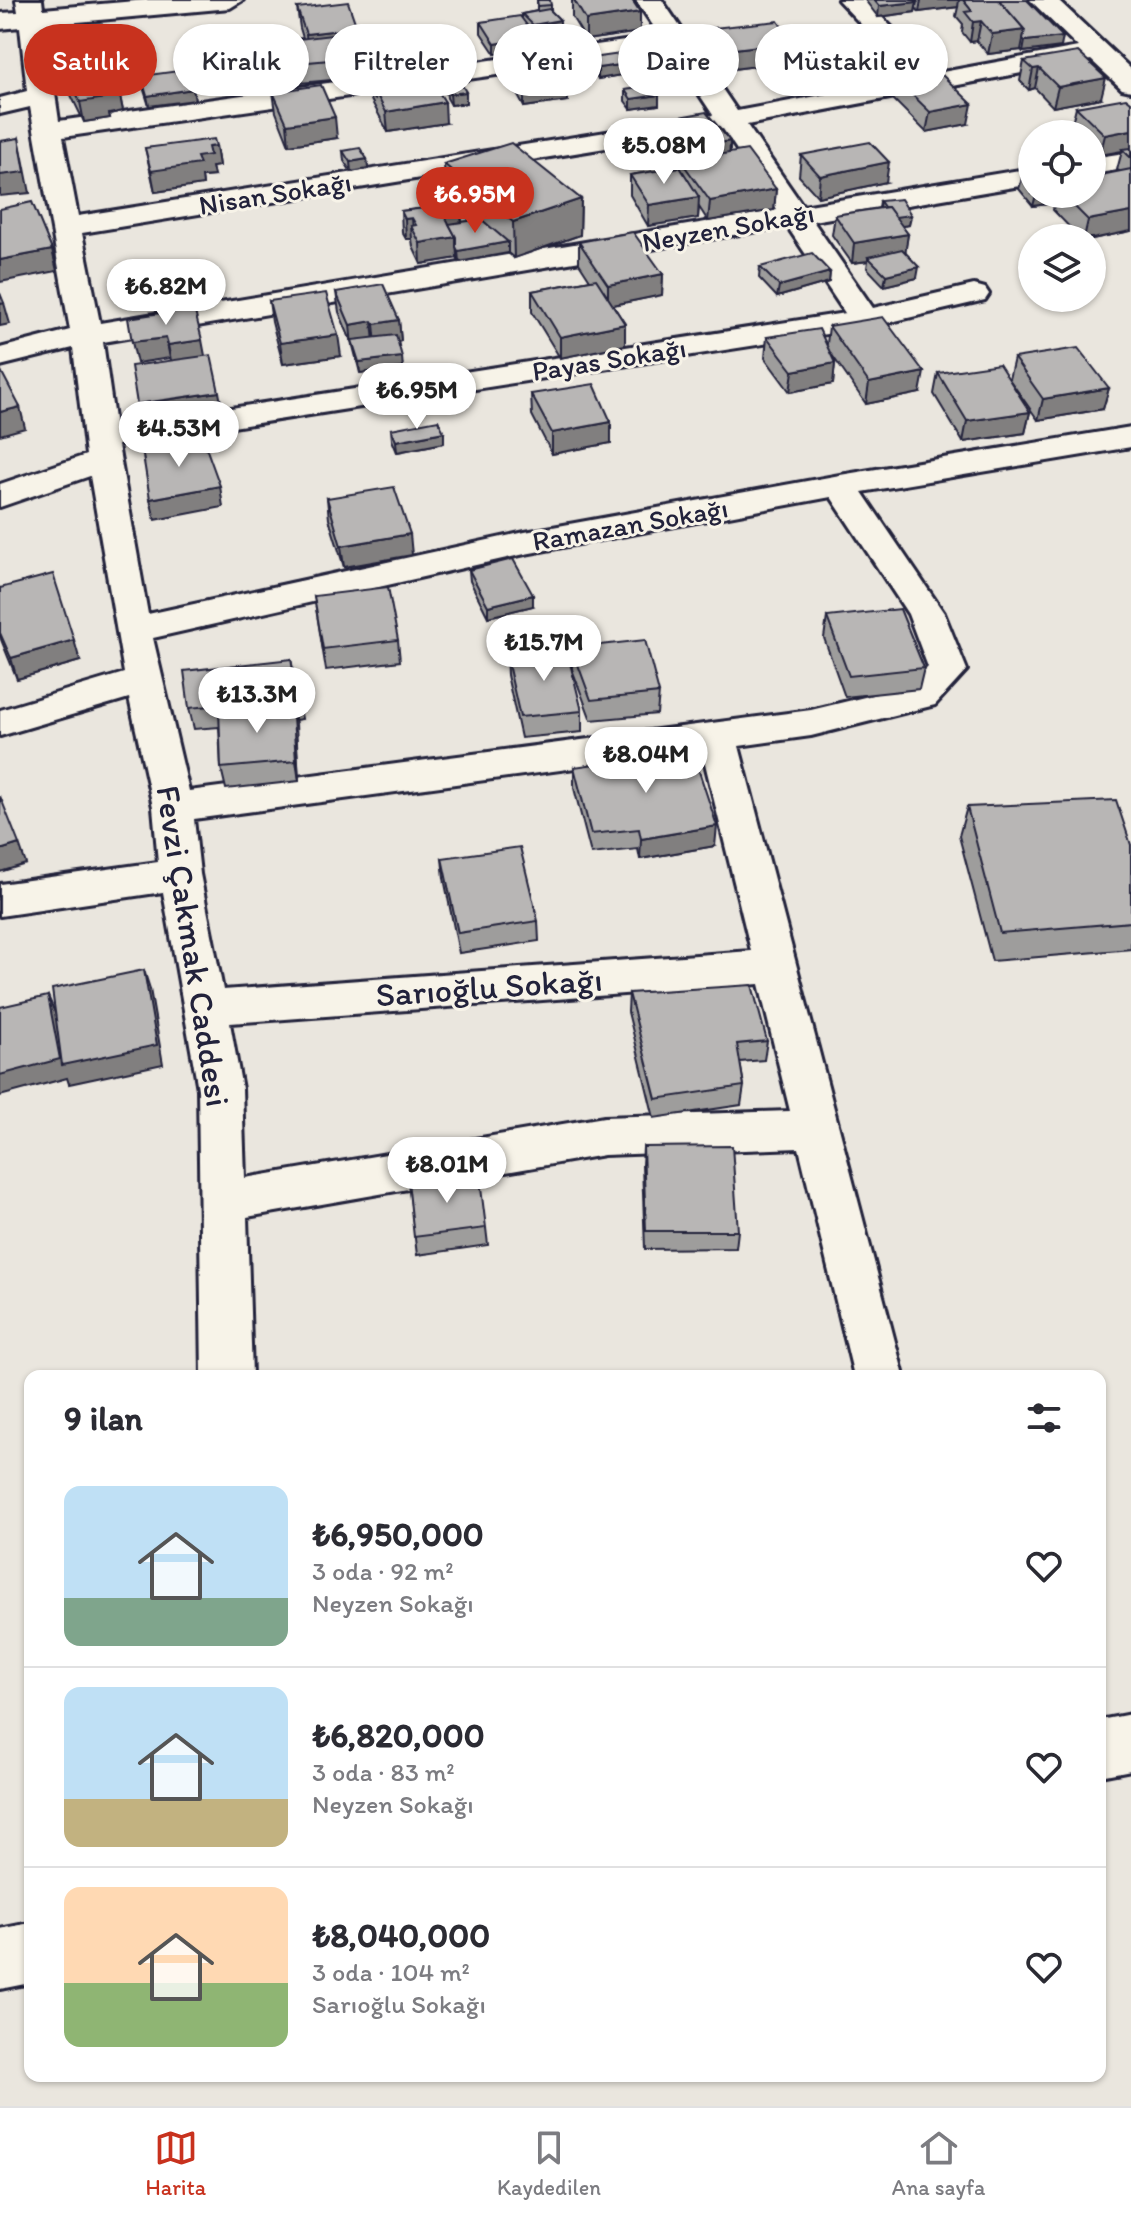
<!DOCTYPE html>
<html lang="tr">
<head>
<meta charset="utf-8">
<style>
  :root { --surface:#fff; --page:#f7f7f7; --text:#2b2b33; --muted:#7c7c81; --line:#e1e1e2; --accent:#c8321e }
  body { margin:0; font-family:Itim,sans-serif; background:var(--page); color:var(--text); height:100vh; display:flex; flex-direction:column; font-size:30px; white-space:nowrap }
  * { box-sizing:border-box; margin:0 }
  p { font-size:26px; color:var(--muted) }
  .icon { flex:none; width:44px; height:44px; fill:none; stroke:currentColor; stroke-width:2; stroke-linecap:round; stroke-linejoin:round }
  .map { position:relative; flex:1; overflow:hidden }
  .side { position:absolute; left:24px; top:1370px; width:1082px; height:712px; display:flex; flex-direction:column; background:var(--surface); border-radius:16px; box-shadow:0 2px 6px #0004 }
  .side>* { flex:none }
  .guide { position:absolute; left:24px; top:24px; width:1084px; height:72px; display:flex; gap:16px }
  .controls { position:absolute; left:1018px; top:120px; display:grid; gap:16px }
  .controls a { display:grid; place-items:center; width:88px; height:88px; border-radius:50%; background:var(--surface); box-shadow:0 2px 6px #0004; font-size:40px }
  .price { position:absolute; translate:-50% -68px; padding:0 18px; border-radius:28px; background:#fff; color:#222; font-size:26px; line-height:52px; filter:drop-shadow(0 2px 4px #0008) }
  .price::after { content:''; position:absolute; left:50%; top:48px; width:24px; height:18px; margin-left:-12px; background:inherit; clip-path:polygon(0 0,100% 0,50% 100%) }
  .price.active { background:var(--accent); color:#fff }
  ul { padding:0; list-style:none }
  li { display:flex; align-items:center; gap:24px; height:200px; padding:0 40px }
  li+li { border-top:2px solid var(--line) }
  li span { display:grid; place-items:center; flex:none; width:224px; height:160px; border-radius:16px; color:#555 }
  li>.icon { margin-inline-start:auto }
  span .icon { width:96px; height:96px; fill:#fffc; stroke-width:1 }
  li b { font-size:34px }
  h2 { display:flex; justify-content:space-between; align-items:center; height:96px; padding:0 40px; font-size:34px }
  .pill { padding:0 28px; border-radius:36px; background:var(--surface); box-shadow:0 2px 6px #0004; font-size:28px; line-height:72px }
  .pill.active { background:var(--accent); color:#fff }
  .tab-bar { display:flex; justify-content:space-around; align-items:center; height:112px; border-top:2px solid var(--line); background:var(--surface); font-size:22px; color:var(--muted) }
  .tab-bar a { display:grid; justify-items:center; gap:4px }
  .tab-bar .active { color:var(--accent) }
  .map>svg:first-child { display:block }
  .lines { fill:none; stroke-linecap:round; stroke-linejoin:round }
  .minor-casing { stroke:#22223b; stroke-width:6 }
  .minor { fill:#f7f3e8; fill-rule:evenodd }
  .wall { fill:#9e9d9c; stroke:#22223b; stroke-width:2; fill-rule:evenodd }
  .shaded-wall { fill:#817f7f; stroke:#22223b; stroke-width:2 }
  .building { fill:#b8b6b5; stroke:#22223b; stroke-width:2 }
  .labels { text-anchor:middle; dominant-baseline:central; stroke-width:6; stroke-linejoin:round; paint-order:stroke }
  .far-street-label { font-size:28px; fill:#22223b; stroke:#f7f3e8 }
  .street-label { font-size:34px; fill:#22223b; stroke:#f7f3e8 }
</style>
</head>
<body>
<div class="map">
<svg width="1131" height="2106" viewBox="0 0 1131 2106">
  <rect width="100%" height="100%" fill="#eae6de"/>
  <filter id="ink" filterUnits="userSpaceOnUse"><feTurbulence type="fractalNoise" baseFrequency=".0125" numOctaves="2"/><feDisplacementMap in="SourceGraphic" scale="16" xChannelSelector="R" yChannelSelector="G"/><feConvolveMatrix kernelMatrix="1 2 1 2 8 2 1 2 1" color-interpolation-filters="sRGB"/></filter>
  <g filter="url(#ink)">
    <g class="lines">
      <defs>
        <g id="minor">
          <path d="M16 0H42L43 9 147 0H243L230 8 45 25 59 121 660 36 636 0H662L737 111 912 78 838 0H865L937 73 1078 47 1030 0H1058L1131 69V91L1122 89 1091 60 747 125 803 206 1032 168V184L813 221 873 308 974 285 985 288 989 294 985 300 865 328 118 445 148 614 525 532 840 475 1131 427V447L862 492 944 613 967 670 935 705 811 736 739 746 904 1376H854L799 1148 604 1155 247 1217 252 1376H202L198 1089 163 892 0 916V884L158 862 153 807 129 698 0 736V710L124 673 90 476 0 507V484L86 455 73 348 0 366V348L70 330 30 107 0 114V98L27 91 20 27 0 29V13L18 12ZM670 50 713 115 78 216 63 137ZM723 129 777 210 100 323 82 233ZM787 226 845 313 115 426 103 342ZM831 497 908 614 928 667 910 686 811 710 189 791 153 638 525 554ZM702 751 751 951 223 990 200 874 194 819ZM759 984 790 1111 604 1117 245 1178 242 1089 230 1023Z"/>
          <polygon points="1131,152 1131,168 1092,174 1092,158"/>
          <polygon points="1131,1714 1131,1770 1100,1776 1100,1720"/>
          <polygon points="30,1923 30,1983 0,1989 0,1929"/>
        </g>
      </defs>
      <!-- minor casing -->
      <use href="#minor" class="minor-casing"/>
      <!-- minor -->
      <use href="#minor" class="minor"/>
    </g>
    <!-- wall -->
    <g class="wall">
      <polygon points="537,0 551,5 551,11 560,20 560,29 565,46 542,50 535,46 535,48 495,54 481,33 481,22 522,19 522,14 537,11"/>
      <polygon points="572,0 632,0 640,32 586,40 572,17"/>
      <polygon points="865,0 1027,0 1061,47 1023,52 1021,50 988,54 977,41 970,42 962,32 963,24 956,16 958,7 919,12 916,8 915,12 878,17"/>
      <polygon points="297,8 357,28 357,32 367,42 380,46 381,66 373,67 374,76 257,87 251,65 249,45 303,38 300,28"/>
      <polygon points="713,28 790,62 725,70 711,48"/>
      <polygon points="628,45 696,69 695,89 659,94 659,105 631,109 625,101 625,90 642,88 628,65"/>
      <polygon points="592,58 627,74 598,79 592,68"/>
      <polygon points="1024,61 1101,98 1053,107 1035,88 1029,90 1020,81"/>
      <polygon points="511,63 567,101 524,107 511,83"/>
      <polygon points="64,69 110,83 119,91 123,111 109,114 110,118 84,122 68,89"/>
      <polygon points="141,76 193,89 195,100 149,106 143,87"/>
      <polygon points="896,79 968,124 926,132 893,99"/>
      <polygon points="446,88 466,92 466,103 451,105 447,98"/>
      <polygon points="370,90 446,123 388,132 371,100"/>
      <polygon points="273,92 337,138 289,145 276,112"/>
      <polygon points="1131,102 1131,231 1092,239 1092,238 1080,238 1053,210 1056,194 1092,194 1096,176 1119,171 1117,170 1122,151 1100,155 1092,147 1092,134 1079,134 1071,127 1076,107"/>
      <polygon points="647,123 730,141 730,153 776,189 774,210 708,221 699,207 698,218 648,226 630,195 630,175 667,169 646,143"/>
      <polygon points="216,146 219,166 212,167 214,176 202,177 203,185 155,192 145,148"/>
      <polygon points="343,151 367,159 368,169 351,172 344,161"/>
      <polygon points="801,155 886,182 818,197 799,176"/>
      <path d="M444 164 581 199 580 235 514 258 508 253 459 262 457 258 421 264 413 247 412 239H406L402 232 401 211 452 205 446 200ZM461 212 471 221 462 222Z"/>
      <polygon points="1032,177 1032,194 1055,194 1054,203 1033,206 1019,189 1022,178"/>
      <polygon points="880,201 911,215 909,225 902,226 908,234 905,252 917,278 884,286 867,268 868,261 852,263 832,235 835,215 879,208"/>
      <polygon points="579,242 663,274 662,295 613,305 625,324 625,345 560,358 532,312 532,291 590,280 579,263"/>
      <polygon points="760,267 830,272 829,282 777,297 759,278"/>
      <polygon points="336,292 399,320 401,341 398,342 403,368 360,373 353,346 339,312"/>
      <polygon points="269,301 341,356 283,364 272,322"/>
      <polygon points="829,326 920,393 866,404 832,355 835,363 833,384 790,392 765,358 767,337 827,344"/>
      <polygon points="1014,358 1109,388 1103,409 1038,420 1009,379"/>
      <polygon points="938,373 1030,412 1025,433 963,442 934,394"/>
      <polygon points="531,394 611,422 611,443 552,454 532,415"/>
      <polygon points="391,429 444,443 397,452 392,440"/>
      <polygon points="327,498 412,555 344,567 329,519"/>
      <polygon points="469,570 533,606 488,617 470,581"/>
      <polygon points="0,588 80,661 17,679 0,637"/>
      <polygon points="314,596 398,640 400,661 326,670"/>
      <polygon points="827,617 924,668 919,689 845,697 824,638"/>
      <polygon points="572,648 659,693 657,714 591,720 572,669"/>
      <polygon points="506,655 582,711 582,732 521,738 507,675"/>
      <polygon points="291,659 302,719 295,720 299,781 226,789 221,768 219,727 194,729 189,708"/>
      <polygon points="574,767 715,846 640,859 638,849 591,854 574,788"/>
      <polygon points="967,807 1131,845 1131,949 992,961 959,836"/>
      <polygon points="442,858 538,921 539,941 459,953 444,878"/>
      <polygon points="629,993 767,1041 764,1060 740,1062 744,1086 741,1105 654,1118 628,1012"/>
      <polygon points="643,1147 738,1231 736,1248 645,1249 642,1165"/>
      <polygon points="408,1181 486,1228 488,1245 417,1255"/>
    </g>
    <!-- shaded-wall -->
    <g class="shaded-wall">
      <polygon points="921,0 959,0 958,7 919,12"/>
      <polygon points="917,2 915,12 878,17 879,6"/>
      <polygon points="640,12 640,32 586,40 586,20"/>
      <polygon points="560,20 560,30 533,36 533,25"/>
      <polygon points="981,21 977,41 970,42 973,22"/>
      <polygon points="357,28 359,48 308,54 306,34"/>
      <polygon points="1025,30 1021,50 988,54 992,34"/>
      <polygon points="565,36 565,46 542,50 542,40"/>
      <polygon points="535,37 535,48 495,54 495,44"/>
      <polygon points="1063,37 1061,47 1023,52 1025,41"/>
      <polygon points="792,42 790,62 725,70 726,50"/>
      <polygon points="627,64 627,74 598,79 598,68"/>
      <polygon points="1039,68 1035,88 1029,90 1033,69"/>
      <polygon points="696,69 695,89 647,96 648,76"/>
      <polygon points="108,74 111,92 119,91 123,111 109,114 110,118 84,122 80,102 97,75"/>
      <polygon points="1106,78 1101,98 1053,107 1058,87"/>
      <polygon points="567,81 567,101 524,107 524,87"/>
      <polygon points="193,89 195,100 149,106 147,96"/>
      <polygon points="466,92 466,103 451,105 450,94"/>
      <polygon points="659,95 659,105 631,109 631,99"/>
      <polygon points="445,102 446,123 388,132 386,112"/>
      <polygon points="972,104 968,124 926,132 930,112"/>
      <polygon points="335,117 337,138 289,145 287,124"/>
      <polygon points="1131,130 1131,149 1122,149 1122,151 1100,155 1105,135"/>
      <polygon points="19,138 30,193 0,196 0,175"/>
      <polygon points="730,141 729,161 681,161 681,171 670,173 671,152"/>
      <polygon points="216,146 219,166 212,167 214,176 202,177 203,185 155,192 151,171 208,147"/>
      <polygon points="367,159 368,169 351,172 350,162"/>
      <polygon points="889,162 886,182 818,197 820,176"/>
      <polygon points="776,189 774,210 708,221 710,201"/>
      <polygon points="1042,194 1055,194 1054,203 1033,206 1036,195"/>
      <polygon points="699,197 698,218 648,226 649,205"/>
      <polygon points="581,199 580,235 514,258 513,222"/>
      <polygon points="461,211 462,232 450,234 444,214"/>
      <polygon points="1131,212 1131,231 1092,239 1092,238 1084,238 1088,220"/>
      <polygon points="911,215 909,225 889,228 890,217"/>
      <polygon points="412,218 413,231 411,226 412,239 406,239 405,219"/>
      <polygon points="908,234 905,255 868,257 868,261 852,263 854,243"/>
      <polygon points="456,237 457,258 421,264 420,243"/>
      <polygon points="508,242 508,253 459,262 458,251"/>
      <polygon points="52,250 57,271 0,282 0,260"/>
      <polygon points="919,267 917,278 884,286 886,275"/>
      <polygon points="830,272 829,282 777,297 779,286"/>
      <polygon points="663,274 662,295 608,306 608,285"/>
      <polygon points="4,303 10,324 0,326 0,304"/>
      <polygon points="399,320 401,341 376,345 374,324"/>
      <polygon points="372,321 374,342 352,340 352,346 350,325"/>
      <polygon points="625,324 625,345 560,358 560,337"/>
      <polygon points="338,335 341,356 283,364 280,343"/>
      <polygon points="166,338 170,358 137,363 132,342"/>
      <polygon points="202,340 206,361 172,366 168,345"/>
      <polygon points="402,357 403,368 360,373 359,362"/>
      <polygon points="835,363 833,384 790,392 793,371"/>
      <polygon points="924,372 920,393 866,404 869,383"/>
      <polygon points="1109,388 1103,409 1038,420 1043,399"/>
      <polygon points="219,392 223,413 142,425 137,404"/>
      <polygon points="20,407 25,428 0,435 0,412"/>
      <polygon points="1030,412 1025,433 963,442 967,421"/>
      <polygon points="611,422 611,443 552,454 552,433"/>
      <polygon points="444,432 444,443 397,452 396,441"/>
      <polygon points="220,486 223,507 155,520 150,499"/>
      <polygon points="410,534 412,555 344,567 341,546"/>
      <polygon points="533,595 533,606 488,617 488,606"/>
      <polygon points="74,640 80,661 17,679 11,658"/>
      <polygon points="292,703 296,724 299,781 296,761"/>
      <polygon points="717,826 715,846 640,859 641,839"/>
      <polygon points="19,844 26,864 0,872 0,850"/>
      <polygon points="144,970 150,989 163,1064 69,1084 67,1078 0,1096 0,1075 48,996 56,1015"/>
    </g>
    <!-- building -->
    <g class="building">
      <polygon points="537,0 550,0 551,5 538,6"/>
      <polygon points="574,0 632,0 640,12 586,20"/>
      <polygon points="874,0 915,0 917,2 879,6"/>
      <polygon points="963,0 999,0 1025,30 992,34 981,21 973,22 965,12 972,11"/>
      <polygon points="999,0 1027,0 1063,37 1025,41 1023,39 1025,30"/>
      <polygon points="348,2 357,28 306,34 297,8"/>
      <polygon points="549,9 560,20 533,25 522,14"/>
      <polygon points="520,16 529,28 555,24 565,36 542,40 533,34 535,37 495,44 481,22"/>
      <polygon points="778,21 792,42 726,50 713,28"/>
      <polygon points="364,31 367,42 378,41 380,46 369,47 372,56 255,67 249,45"/>
      <polygon points="679,38 696,69 648,76 628,45"/>
      <polygon points="1078,52 1106,78 1058,87 1039,68 1033,69 1024,61"/>
      <polygon points="620,54 627,64 598,68 592,58"/>
      <polygon points="554,57 567,81 524,87 511,63"/>
      <polygon points="103,63 108,74 97,75 101,85 115,82 119,91 104,94 106,98 80,102 64,69"/>
      <polygon points="186,70 193,89 147,96 141,76"/>
      <polygon points="938,71 972,104 930,112 896,79"/>
      <polygon points="432,81 445,102 386,112 374,90"/>
      <polygon points="404,84 374,90 375,100 370,90"/>
      <polygon points="321,85 335,117 287,124 273,92"/>
      <polygon points="462,85 466,92 450,94 446,88"/>
      <polygon points="653,86 659,95 631,99 625,90"/>
      <polygon points="1126,98 1131,102 1131,130 1105,135 1076,107"/>
      <polygon points="706,112 730,141 671,152 647,123"/>
      <polygon points="19,138 25,172 0,175 0,141"/>
      <polygon points="214,139 216,146 208,147 210,155 197,157 200,164 151,171 145,148"/>
      <polygon points="870,142 889,162 820,176 801,155"/>
      <polygon points="511,143 581,199 513,222 444,164"/>
      <polygon points="360,148 367,159 350,162 343,151"/>
      <polygon points="1131,148 1131,158 1122,149"/>
      <polygon points="747,150 776,189 710,201 681,161"/>
      <polygon points="680,167 699,197 649,205 630,175"/>
      <polygon points="1131,169 1131,212 1088,220 1062,194 1092,194 1092,182 1101,181 1096,176"/>
      <polygon points="1032,177 1032,191 1022,178"/>
      <polygon points="901,199 911,215 895,217 888,207 884,207 880,201"/>
      <polygon points="32,202 52,250 0,260 0,209"/>
      <polygon points="457,204 461,211 444,214 456,237 420,243 411,226 416,225 412,218 405,219 401,211"/>
      <polygon points="888,207 908,234 854,243 835,215"/>
      <polygon points="481,219 508,242 458,251 456,247 456,237 449,224"/>
      <polygon points="633,232 663,274 608,285 579,242"/>
      <polygon points="902,249 919,267 886,275 868,257"/>
      <polygon points="812,253 830,272 779,286 760,267"/>
      <polygon points="596,279 625,324 560,337 532,291"/>
      <polygon points="383,284 399,320 374,324 372,321 350,325 336,292"/>
      <polygon points="0,293 4,303 0,304"/>
      <polygon points="326,293 338,335 280,343 269,301"/>
      <polygon points="194,308 202,340 168,345 166,338 132,342 128,318"/>
      <polygon points="883,317 924,372 869,383 829,326"/>
      <polygon points="819,329 835,363 793,371 767,337"/>
      <polygon points="396,335 402,357 359,362 352,340"/>
      <polygon points="1078,348 1109,388 1043,399 1014,358"/>
      <polygon points="211,355 219,392 137,404 131,366"/>
      <polygon points="999,364 1030,412 967,421 938,373"/>
      <polygon points="0,369 20,407 0,412"/>
      <polygon points="594,384 611,422 552,433 531,394"/>
      <polygon points="438,420 444,432 396,441 391,429"/>
      <polygon points="203,439 220,486 150,499 142,449"/>
      <polygon points="394,487 410,534 341,546 327,498"/>
      <polygon points="513,559 533,595 488,606 469,570"/>
      <polygon points="53,574 74,640 11,658 0,633 0,588"/>
      <polygon points="388,587 398,640 323,649 314,596"/>
      <polygon points="900,609 924,668 849,676 827,617"/>
      <polygon points="645,640 659,693 591,700 572,648"/>
      <polygon points="566,647 582,711 520,717 506,655"/>
      <polygon points="291,659 298,698 189,708 184,671"/>
      <polygon points="292,703 296,761 221,768 219,709"/>
      <polygon points="692,750 717,826 641,839 639,829 591,834 574,767"/>
      <polygon points="0,796 19,844 0,850"/>
      <polygon points="1116,800 1131,845 1131,922 1000,933 967,807"/>
      <polygon points="520,847 538,921 458,933 442,858"/>
      <polygon points="144,970 157,1045 62,1065 52,989"/>
      <polygon points="752,985 767,1041 737,1044 744,1086 656,1099 629,993"/>
      <polygon points="48,996 60,1059 0,1075 0,1007"/>
      <polygon points="732,1146 738,1231 646,1231 643,1147"/>
      <polygon points="479,1172 486,1228 414,1237 408,1181"/>
    </g>
  </g>
  <g class="labels">
    <!-- far-street labels -->
    <g class="far-street-label">
      <text transform="translate(275 193) rotate(-9)">Nisan Sokağı</text>
      <text transform="translate(728 227) rotate(-10)">Neyzen Sokağı</text>
      <text transform="translate(609 359) rotate(-9)">Payas Sokağı</text>
      <text transform="translate(630 524) rotate(-10)">Ramazan Sokağı</text>
    </g>
    <!-- street labels -->
    <g class="street-label">
      <text transform="translate(193 946) rotate(81)">Fevzi Çakmak Caddesi</text>
      <text transform="translate(489 987) rotate(-4)">Sarıoğlu Sokağı</text>
    </g>
  </g>
</svg>
<div class="controls">
<a><svg class="icon" aria-label="locate" viewBox="0 0 24 24"><circle cx="12" cy="12" r="6"/><path d="M12 2v4M12 18v4M2 12h4M18 12h4"/></svg></a>
<a><svg class="icon" aria-label="layers" viewBox="0 0 24 24"><path d="M12 4l9 5-9 5-9-5zM3 14l9 5 9-5"/></svg></a>
</div>
<b class="price" style="left:664px;top:186px">₺5.08M</b>
<b class="price active" style="left:475px;top:235px">₺6.95M</b>
<b class="price" style="left:166px;top:327px">₺6.82M</b>
<b class="price" style="left:417px;top:431px">₺6.95M</b>
<b class="price" style="left:179px;top:469px">₺4.53M</b>
<b class="price" style="left:544px;top:683px">₺15.7M</b>
<b class="price" style="left:257px;top:735px">₺13.3M</b>
<b class="price" style="left:646px;top:795px">₺8.04M</b>
<b class="price" style="left:447px;top:1205px">₺8.01M</b>
<div class="guide">
<a class="pill active">Satılık</a>
<a class="pill">Kiralık</a>
<a class="pill">Filtreler</a>
<a class="pill">Yeni</a>
<a class="pill">Daire</a>
<a class="pill">Müstakil ev</a>
</div>
<section class="side">
<h2>9 ilan<svg class="icon" aria-label="filters" viewBox="0 0 24 24"><path d="M4 7h16M4 17h16"/><circle cx="9" cy="7" r="2"/><circle cx="15" cy="17" r="2"/></svg></h2>
<ul>
<li><span style="background:linear-gradient(#bfe0f5 70%,#7fa58c 0)"><svg class="icon" aria-label="home" viewBox="0 0 24 24"><path d="M3 11l9-7 9 7M6 9v11h12V9"/></svg></span><div><b>₺6,950,000</b><p>3 oda · 92 m²</p><p>Neyzen Sokağı</p></div><svg class="icon" aria-label="heart" viewBox="0 0 24 24"><path d="M12 20l-8-8c-3-5 5-10 8-4 3-6 11-1 8 4z"/></svg></li>
<li><span style="background:linear-gradient(#bfe0f5 70%,#c2b280 0)"><svg class="icon" aria-label="home" viewBox="0 0 24 24"><path d="M3 11l9-7 9 7M6 9v11h12V9"/></svg></span><div><b>₺6,820,000</b><p>3 oda · 83 m²</p><p>Neyzen Sokağı</p></div><svg class="icon" aria-label="heart" viewBox="0 0 24 24"><path d="M12 20l-8-8c-3-5 5-10 8-4 3-6 11-1 8 4z"/></svg></li>
<li><span style="background:linear-gradient(#ffd9b3 60%,#8fb573 0)"><svg class="icon" aria-label="home" viewBox="0 0 24 24"><path d="M3 11l9-7 9 7M6 9v11h12V9"/></svg></span><div><b>₺8,040,000</b><p>3 oda · 104 m²</p><p>Sarıoğlu Sokağı</p></div><svg class="icon" aria-label="heart" viewBox="0 0 24 24"><path d="M12 20l-8-8c-3-5 5-10 8-4 3-6 11-1 8 4z"/></svg></li>
</ul>
</section>
</div>
<nav class="tab-bar">
<a class="active"><svg class="icon" aria-label="map" viewBox="0 0 24 24"><path d="M3 6l6-2 6 2 6-2v14l-6 2-6-2-6 2zM9 4v14M15 6v14"/></svg>Harita</a>
<a><svg class="icon" aria-label="saved" viewBox="0 0 24 24"><path d="M7 4h10v16l-5-4-5 4z"/></svg>Kaydedilen</a>
<a><svg class="icon" aria-label="home" viewBox="0 0 24 24"><path d="M3 11l9-7 9 7M6 9v11h12V9"/></svg>Ana sayfa</a>
</nav>
</body>
</html>
